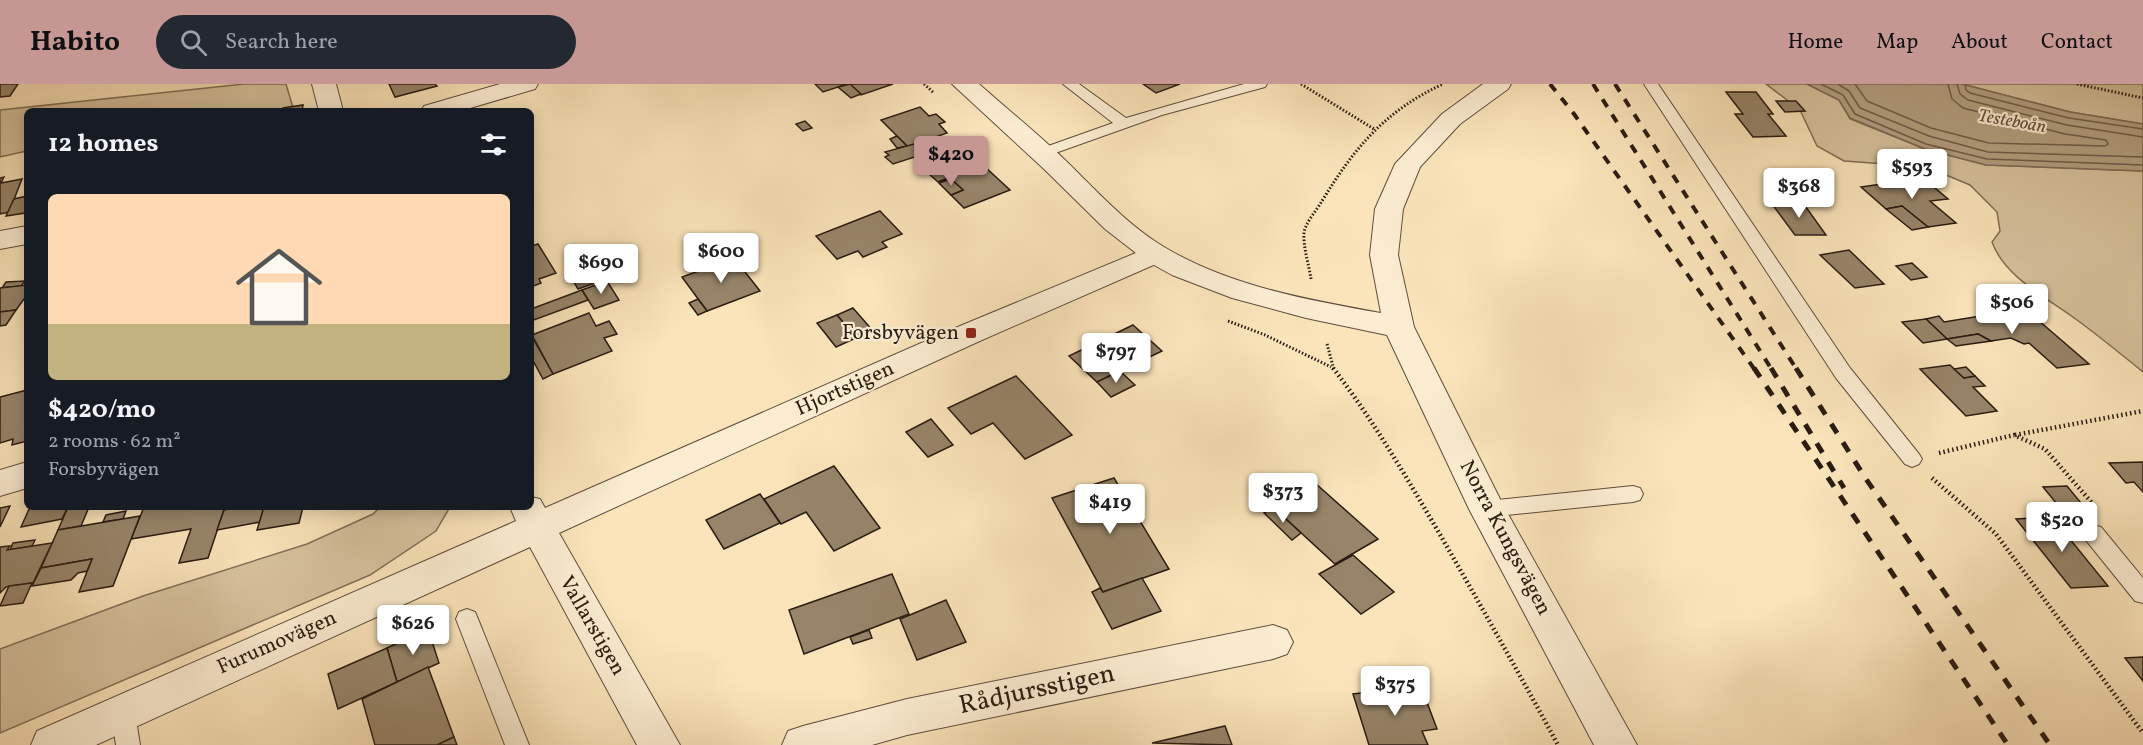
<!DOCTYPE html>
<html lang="en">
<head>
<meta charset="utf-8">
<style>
  :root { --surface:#171b24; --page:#242831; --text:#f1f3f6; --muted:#9ea1a6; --accent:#c59692 }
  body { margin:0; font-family:Vollkorn,serif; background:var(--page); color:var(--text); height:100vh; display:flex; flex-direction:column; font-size:22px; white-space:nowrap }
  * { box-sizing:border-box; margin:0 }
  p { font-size:20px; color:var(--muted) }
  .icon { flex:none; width:33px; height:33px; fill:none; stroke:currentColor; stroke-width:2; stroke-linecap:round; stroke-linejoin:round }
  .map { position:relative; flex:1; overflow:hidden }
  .panel { position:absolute; left:24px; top:24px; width:510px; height:402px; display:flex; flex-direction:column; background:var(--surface); border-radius:9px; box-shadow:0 3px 15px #0003 }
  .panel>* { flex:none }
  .price { position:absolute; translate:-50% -51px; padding:0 14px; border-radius:6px; background:#fff; color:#222; font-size:20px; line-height:39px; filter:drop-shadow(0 2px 3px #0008) }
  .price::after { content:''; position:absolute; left:50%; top:36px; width:18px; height:14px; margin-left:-9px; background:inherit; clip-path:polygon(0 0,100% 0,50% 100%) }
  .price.active { background:var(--accent); color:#111 }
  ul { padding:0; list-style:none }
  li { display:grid; align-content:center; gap:12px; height:318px; padding:0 24px }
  li span { display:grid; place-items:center; height:186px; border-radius:9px; color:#555 }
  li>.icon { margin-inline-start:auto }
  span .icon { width:108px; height:108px; fill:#fffc; stroke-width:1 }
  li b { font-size:26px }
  h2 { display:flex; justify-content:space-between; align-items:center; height:72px; padding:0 24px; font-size:26px }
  header { display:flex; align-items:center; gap:36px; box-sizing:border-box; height:84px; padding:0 30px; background:var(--accent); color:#111 }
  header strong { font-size:28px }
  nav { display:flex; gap:33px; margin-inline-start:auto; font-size:21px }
  .search { width:420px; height:54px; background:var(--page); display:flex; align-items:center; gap:15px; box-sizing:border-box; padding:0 21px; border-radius:33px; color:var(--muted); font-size:22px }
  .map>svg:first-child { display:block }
  .green { fill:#d7c29d; stroke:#806f57; stroke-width:1.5 }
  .water { fill:#b4a081; stroke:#7d6b54; stroke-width:1.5 }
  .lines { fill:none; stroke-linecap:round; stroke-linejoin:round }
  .shore { stroke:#6f5e49; stroke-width:1.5 }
  .building { fill:#978469; stroke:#2a1c11; stroke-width:1.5 }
  .service-casing { stroke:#5e4e3b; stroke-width:2 }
  .minor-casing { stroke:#5e4e3b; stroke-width:2 }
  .tertiary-casing { stroke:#5e4e3b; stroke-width:2 }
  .path-far1 { stroke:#2a1c11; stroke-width:3; stroke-dasharray:1.5 2; stroke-linecap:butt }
  .path { stroke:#2a1c11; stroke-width:4.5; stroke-dasharray:1.5 3; stroke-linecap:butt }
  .service { fill:#fcedd2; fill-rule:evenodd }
  .minor { fill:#fcedd2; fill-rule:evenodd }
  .tertiary { fill:#fcedd2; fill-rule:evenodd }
  .rail-far1 { stroke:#2a1c11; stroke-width:4; stroke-dasharray:9 9; stroke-linecap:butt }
  .rail { stroke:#2a1c11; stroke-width:5; stroke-dasharray:11 11; stroke-linecap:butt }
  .poi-dot { fill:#8f2418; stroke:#fcedd2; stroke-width:2 }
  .labels { text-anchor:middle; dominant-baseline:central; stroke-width:4.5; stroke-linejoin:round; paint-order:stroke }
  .far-water-label { font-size:18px; font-style:italic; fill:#61513e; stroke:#fcedd2 }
  .poi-label { font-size:21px; fill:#2a1c11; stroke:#fcedd2; text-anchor:end }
  .street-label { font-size:21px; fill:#2a1c11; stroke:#fcedd2 }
  .near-street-label { font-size:26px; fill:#2a1c11; stroke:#fcedd2 }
</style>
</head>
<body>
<header>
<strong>Habito</strong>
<div class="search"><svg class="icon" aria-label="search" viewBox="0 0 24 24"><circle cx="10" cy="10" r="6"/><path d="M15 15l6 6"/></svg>Search here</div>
<nav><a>Home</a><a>Map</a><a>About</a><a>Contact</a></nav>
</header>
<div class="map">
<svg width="2143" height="661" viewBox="0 0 2143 661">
  <rect width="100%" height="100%" fill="#fbe4ba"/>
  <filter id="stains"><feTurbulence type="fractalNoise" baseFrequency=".00333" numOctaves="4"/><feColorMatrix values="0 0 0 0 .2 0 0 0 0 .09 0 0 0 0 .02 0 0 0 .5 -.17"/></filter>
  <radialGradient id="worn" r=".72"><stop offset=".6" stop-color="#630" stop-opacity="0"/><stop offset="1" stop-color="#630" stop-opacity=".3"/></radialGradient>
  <!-- green -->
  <g class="green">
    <polygon points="244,0 286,0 294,27 27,27 27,67 0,73 0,26"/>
    <path d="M1766 0H1807L1839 16 1850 35 1925 65 1986 81 2143 87V288C2121 270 2100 253 2077 236 2048 214 2005 194 1992 158L2000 147 1997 128 1970 101 1939 88 1900 81 1844 77 1817 62 1800 26Z"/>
    <polygon points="1962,0 2143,0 2143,40 2070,28"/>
    <polygon points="380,423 450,423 436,447 370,491 0,649 0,565 143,512 307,460 373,430"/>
  </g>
  <!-- water -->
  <polygon class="water" points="1807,0 1962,0 2070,28 2143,40 2143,87 1986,81 1925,65 1850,34 1839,16"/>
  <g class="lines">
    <!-- shore -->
    <g class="shore">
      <polyline points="1821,0 1843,11 1855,30 1926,60 1987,75 2143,81"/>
      <polyline points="1838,0 1849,7 1860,24 1929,52 1988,68 2143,73"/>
      <polyline points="1855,0 1867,17 1931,44 1989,59 2105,62 2108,60 2106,56 2065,50 1963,24 1952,15 1948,0"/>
      <polyline points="1957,0 1960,10 1968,16 2067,41 2143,53"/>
      <polyline points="1965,0 1966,6 1970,9 2069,34 2143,45"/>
    </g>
  </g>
  <!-- building -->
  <g class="building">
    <polygon points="0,0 18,0 10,12 0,13"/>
    <polygon points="389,0 435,0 437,2 395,13"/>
    <polygon points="815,0 847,0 823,8"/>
    <polygon points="850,0 893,0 861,11"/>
    <polygon points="850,0 861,10 851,14 838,3"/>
    <polygon points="1143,0 1180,0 1156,9"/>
    <polygon points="1726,8 1756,8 1773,30 1768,30 1786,52 1753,53 1735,30 1743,30"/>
    <polygon points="1776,17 1796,17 1805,27 1785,28"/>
    <polygon points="303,21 302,27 283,27 283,24"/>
    <polygon points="920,23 929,32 936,30 945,38 939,40 947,49 908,63 881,36"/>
    <polygon points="805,37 812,44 803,47 796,40"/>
    <polygon points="897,52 907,62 897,64 890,55"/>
    <polygon points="914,60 924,70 893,80 885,73 889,71 885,68"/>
    <polygon points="952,71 969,86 938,98 920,82"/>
    <polygon points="983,81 1010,106 964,124 951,111 963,106 951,95 938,98"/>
    <polygon points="4,93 1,99 22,95 9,128 0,130 0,94"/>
    <polygon points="1923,94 1948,115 1930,117 1956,139 1928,143 1902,122 1886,125 1861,103"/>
    <polygon points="951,95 963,106 951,111 939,99"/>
    <polygon points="27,112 25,129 6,132 14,115"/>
    <polygon points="1803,119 1826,151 1795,151 1772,120"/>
    <polygon points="1902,122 1928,143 1912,146 1886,125"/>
    <polygon points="880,127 902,150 882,158 887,163 863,173 858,167 837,175 816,152"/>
    <polygon points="538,160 556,189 539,195 541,199 531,203 531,162"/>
    <polygon points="1849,166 1884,200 1855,204 1820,171"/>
    <polygon points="595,168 599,175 576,183 572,177"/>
    <polygon points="602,174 605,179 616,175 625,188 578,205 567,186"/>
    <polygon points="734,174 760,207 707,227 682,193"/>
    <polygon points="1912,179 1927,193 1911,196 1896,182"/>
    <polygon points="25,197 21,202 2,204 6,198"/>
    <polygon points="607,197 619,216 594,225 582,206"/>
    <polygon points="27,201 27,211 16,226 0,228 0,204"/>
    <polygon points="582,206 588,216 531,237 531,225"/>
    <polygon points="698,215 707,227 698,231 689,219"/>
    <polygon points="853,224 873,247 856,254 837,231"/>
    <polygon points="16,226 6,241 0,242 0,228"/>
    <polygon points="2011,227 2020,236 2027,238 2038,236 2089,280 2057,284 2029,259 2024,260 2011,254 1991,257 1978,250 1947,255 1926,235 1939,232 1944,238"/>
    <polygon points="589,229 596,242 609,237 617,250 604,254 612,267 553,290 532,251"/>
    <polygon points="837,231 856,254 836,263 817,239"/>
    <polygon points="1926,235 1947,255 1923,259 1902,238"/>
    <polygon points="1133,241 1162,267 1097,298 1069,272"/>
    <polygon points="1978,250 1991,257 1956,262 1947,255"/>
    <polygon points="531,251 553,290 543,295 531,273"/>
    <polygon points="1950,281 1964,294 1975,292 1985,302 1973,303 1997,327 1966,332 1920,285"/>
    <polygon points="1966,283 1975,292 1964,294 1954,285"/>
    <polygon points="1120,287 1135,301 1111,313 1097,298"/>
    <polygon points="1016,292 1072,351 1025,375 993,339 971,350 948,324"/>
    <polygon points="27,306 27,357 12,361 13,355 0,359 0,313"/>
    <polygon points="931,335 953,361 928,373 906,348"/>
    <polygon points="2143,378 2143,408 2134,398 2126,399 2109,379"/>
    <polygon points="834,382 880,444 834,467 806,428 781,440 764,415"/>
    <polygon points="1114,394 1169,485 1103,508 1052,414"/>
    <polygon points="1315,399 1378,455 1335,480 1274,424"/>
    <polygon points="2067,402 2090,430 2066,431 2043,403"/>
    <polygon points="760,410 780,439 724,465 706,436"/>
    <polygon points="10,422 0,443 0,424"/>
    <polygon points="30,423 68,423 62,435 21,443"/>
    <polygon points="68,423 89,423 81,442 58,446"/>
    <polygon points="144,423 225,423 208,474 179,479 191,445 131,455"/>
    <polygon points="240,423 264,423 260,438 217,446 224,426"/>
    <polygon points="264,423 303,423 299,439 257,446"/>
    <polygon points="1274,424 1301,449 1292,456 1264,429"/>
    <polygon points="126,427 123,435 103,438 106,431"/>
    <polygon points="140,432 113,502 79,508 92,475 41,484 58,446"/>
    <polygon points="2052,433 2108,502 2071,504 2016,435"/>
    <polygon points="35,456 32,462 10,466 13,459"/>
    <polygon points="52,459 33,499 6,503 0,509 0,463 10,462 7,466"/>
    <polygon points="1353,471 1394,508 1361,530 1319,490"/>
    <polygon points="92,475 87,487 78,489 71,496 32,502 41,484"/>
    <polygon points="892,490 909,530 804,570 789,526"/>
    <polygon points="1142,494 1161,527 1112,545 1092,508 1100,504 1103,508"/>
    <polygon points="32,499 23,519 0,522 9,502"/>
    <polygon points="946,516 966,558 917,576 900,535"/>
    <polygon points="428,545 439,579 397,598 387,564"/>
    <polygon points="869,546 872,554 853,560 850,553"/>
    <polygon points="387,564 397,598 338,625 328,590"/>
    <polygon points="2143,573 2143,597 2125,574"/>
    <polygon points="428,583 454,653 437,661 375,661 362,615"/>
    <polygon points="1406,604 1407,606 1422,605 1437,645 1422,647 1428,661 1369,661 1353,610"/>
    <polygon points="1225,642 1232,661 1152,659"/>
    <polygon points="454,653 457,661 437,661"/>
  </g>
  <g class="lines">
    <defs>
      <g id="service">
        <polygon points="1063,0 1079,0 1126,34 1244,0 1267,0 1265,3 1162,31 1047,72 1037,72 1034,69 1037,66 1113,39"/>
        <polygon points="1644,0 1658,0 1850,284 1919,370 1922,375 1919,380 1912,383 1905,380 1836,294"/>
        <polygon points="1633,402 1640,404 1643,410 1640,416 1633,418 1487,433 1480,431 1477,425 1480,419 1487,417"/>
        <polygon points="2093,441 2101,443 2143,494 2143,519 2135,517 2085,455 2082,449 2085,443"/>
        <polygon points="467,525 475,528 478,535 529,661 505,661 456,535 459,528"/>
        <polygon points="123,618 132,621 135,629 140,661 116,661 111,629 114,621"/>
      </g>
      <g id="minor">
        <polygon points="312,0 336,0 343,27 319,27"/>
        <polygon points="500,0 538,0 535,5 460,27 421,27 424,22"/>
        <polygon points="27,142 27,160 0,165 0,147"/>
        <polygon points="1155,161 1165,164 1169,170 1165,176 982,256 559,449 680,661 637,661 530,463 96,661 31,661 37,647 516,437 510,423 531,423 531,413 540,415 545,424 960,242"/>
        <polygon points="27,378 27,404 0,412 0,386"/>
        <polygon points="1273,541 1287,546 1293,558 1287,570 1273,575 907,651 872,661 782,661 788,647 803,642 907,615"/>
      </g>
      <path id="tertiary" d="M952 0H979C1007 25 1037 49 1064 75 1096 106 1126 140 1164 163 1229 202 1308 216 1381 229L1370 171 1375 125 1395 80 1442 30 1483 0H1511L1508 5 1460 40 1420 83 1403 125 1398 171 1414 243 1503 421 1637 661H1594L1469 425 1387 251 1306 234 1232 214 1172 191 1145 176 1105 145 1044 85Z"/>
    </defs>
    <!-- service casing -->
    <use href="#service" class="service-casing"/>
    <!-- minor casing -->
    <use href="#minor" class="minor-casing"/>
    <!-- tertiary casing -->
    <use href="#tertiary" class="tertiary-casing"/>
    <!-- path-far1 -->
    <g class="path-far1">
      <polyline points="924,0 934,9"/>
      <polyline points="1301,0 1374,45"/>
      <polyline points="2077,0 2143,14"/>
      <path d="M1311 195C1309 181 1303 163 1304 149 1305 139 1317 126 1322 117 1355 63 1385 27 1443 0"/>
      <polyline points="1228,237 1265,251 1331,283"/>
      <polyline points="1327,260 1334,286"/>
    </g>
    <!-- path -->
    <g class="path">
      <path d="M1333 284C1374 337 1408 396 1442 454 1481 522 1520 591 1558 661"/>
      <polyline points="2015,351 2143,327"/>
      <polyline points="1939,369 2014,351 2045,365 2093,420"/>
      <polyline points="1932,394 1996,450 2143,649"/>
    </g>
    <!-- service -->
    <use href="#service" class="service"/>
    <!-- minor -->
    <use href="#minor" class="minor"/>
    <!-- tertiary -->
    <use href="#tertiary" class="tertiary"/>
    <!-- rail-far1 -->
    <g class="rail-far1">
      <polyline points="1550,0 1574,30 1755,286"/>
      <polyline points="1593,0 1772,286"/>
      <polyline points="1615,0 1797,286"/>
    </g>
    <!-- rail -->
    <g class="rail">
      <polyline points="1754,284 2008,661"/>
      <polyline points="1771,284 1844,404"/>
      <polyline points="1796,284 1866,395 2050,661"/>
    </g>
  </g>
  <!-- markers -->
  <rect class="poi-dot" x="965" y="243" width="12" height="12" rx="3"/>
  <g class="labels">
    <!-- far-water labels -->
    <g class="far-water-label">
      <text transform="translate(2012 38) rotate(10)">Testeboån</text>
    </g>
    <!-- poi labels -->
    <g class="poi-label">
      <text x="959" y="249">Forsbyvägen</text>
    </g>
    <!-- street labels -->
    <g class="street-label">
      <text transform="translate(845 305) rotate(-24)">Hjortstigen</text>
      <text transform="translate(1505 454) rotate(62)">Norra Kungsvägen</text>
      <text transform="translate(592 542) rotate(60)">Vallarstigen</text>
      <text transform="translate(277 559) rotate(-24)">Furumovägen</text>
    </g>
    <!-- near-street labels -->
    <g class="near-street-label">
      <text transform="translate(1037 606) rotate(-12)">Rådjursstigen</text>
    </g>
  </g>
  <rect width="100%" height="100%" filter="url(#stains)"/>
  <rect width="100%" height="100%" fill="url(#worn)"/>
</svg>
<b class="price active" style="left:951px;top:103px">$420</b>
<b class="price" style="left:1912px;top:116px">$593</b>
<b class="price" style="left:1799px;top:135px">$368</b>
<b class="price" style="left:721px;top:200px">$600</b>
<b class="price" style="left:601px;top:211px">$690</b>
<b class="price" style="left:2012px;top:251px">$506</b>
<b class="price" style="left:1116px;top:300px">$797</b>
<b class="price" style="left:1283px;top:440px">$373</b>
<b class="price" style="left:1110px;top:451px">$419</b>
<b class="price" style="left:2062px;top:469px">$520</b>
<b class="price" style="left:413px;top:572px">$626</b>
<b class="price" style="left:1395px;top:633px">$375</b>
<section class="panel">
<h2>12 homes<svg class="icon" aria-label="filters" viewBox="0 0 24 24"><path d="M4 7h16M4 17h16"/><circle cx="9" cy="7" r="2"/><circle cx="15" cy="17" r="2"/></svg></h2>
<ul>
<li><span style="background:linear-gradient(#ffd9b3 70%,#c2b280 0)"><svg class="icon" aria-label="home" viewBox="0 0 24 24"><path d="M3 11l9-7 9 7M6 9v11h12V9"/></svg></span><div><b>$420/mo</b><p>2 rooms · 62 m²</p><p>Forsbyvägen</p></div></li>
</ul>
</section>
</div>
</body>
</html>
